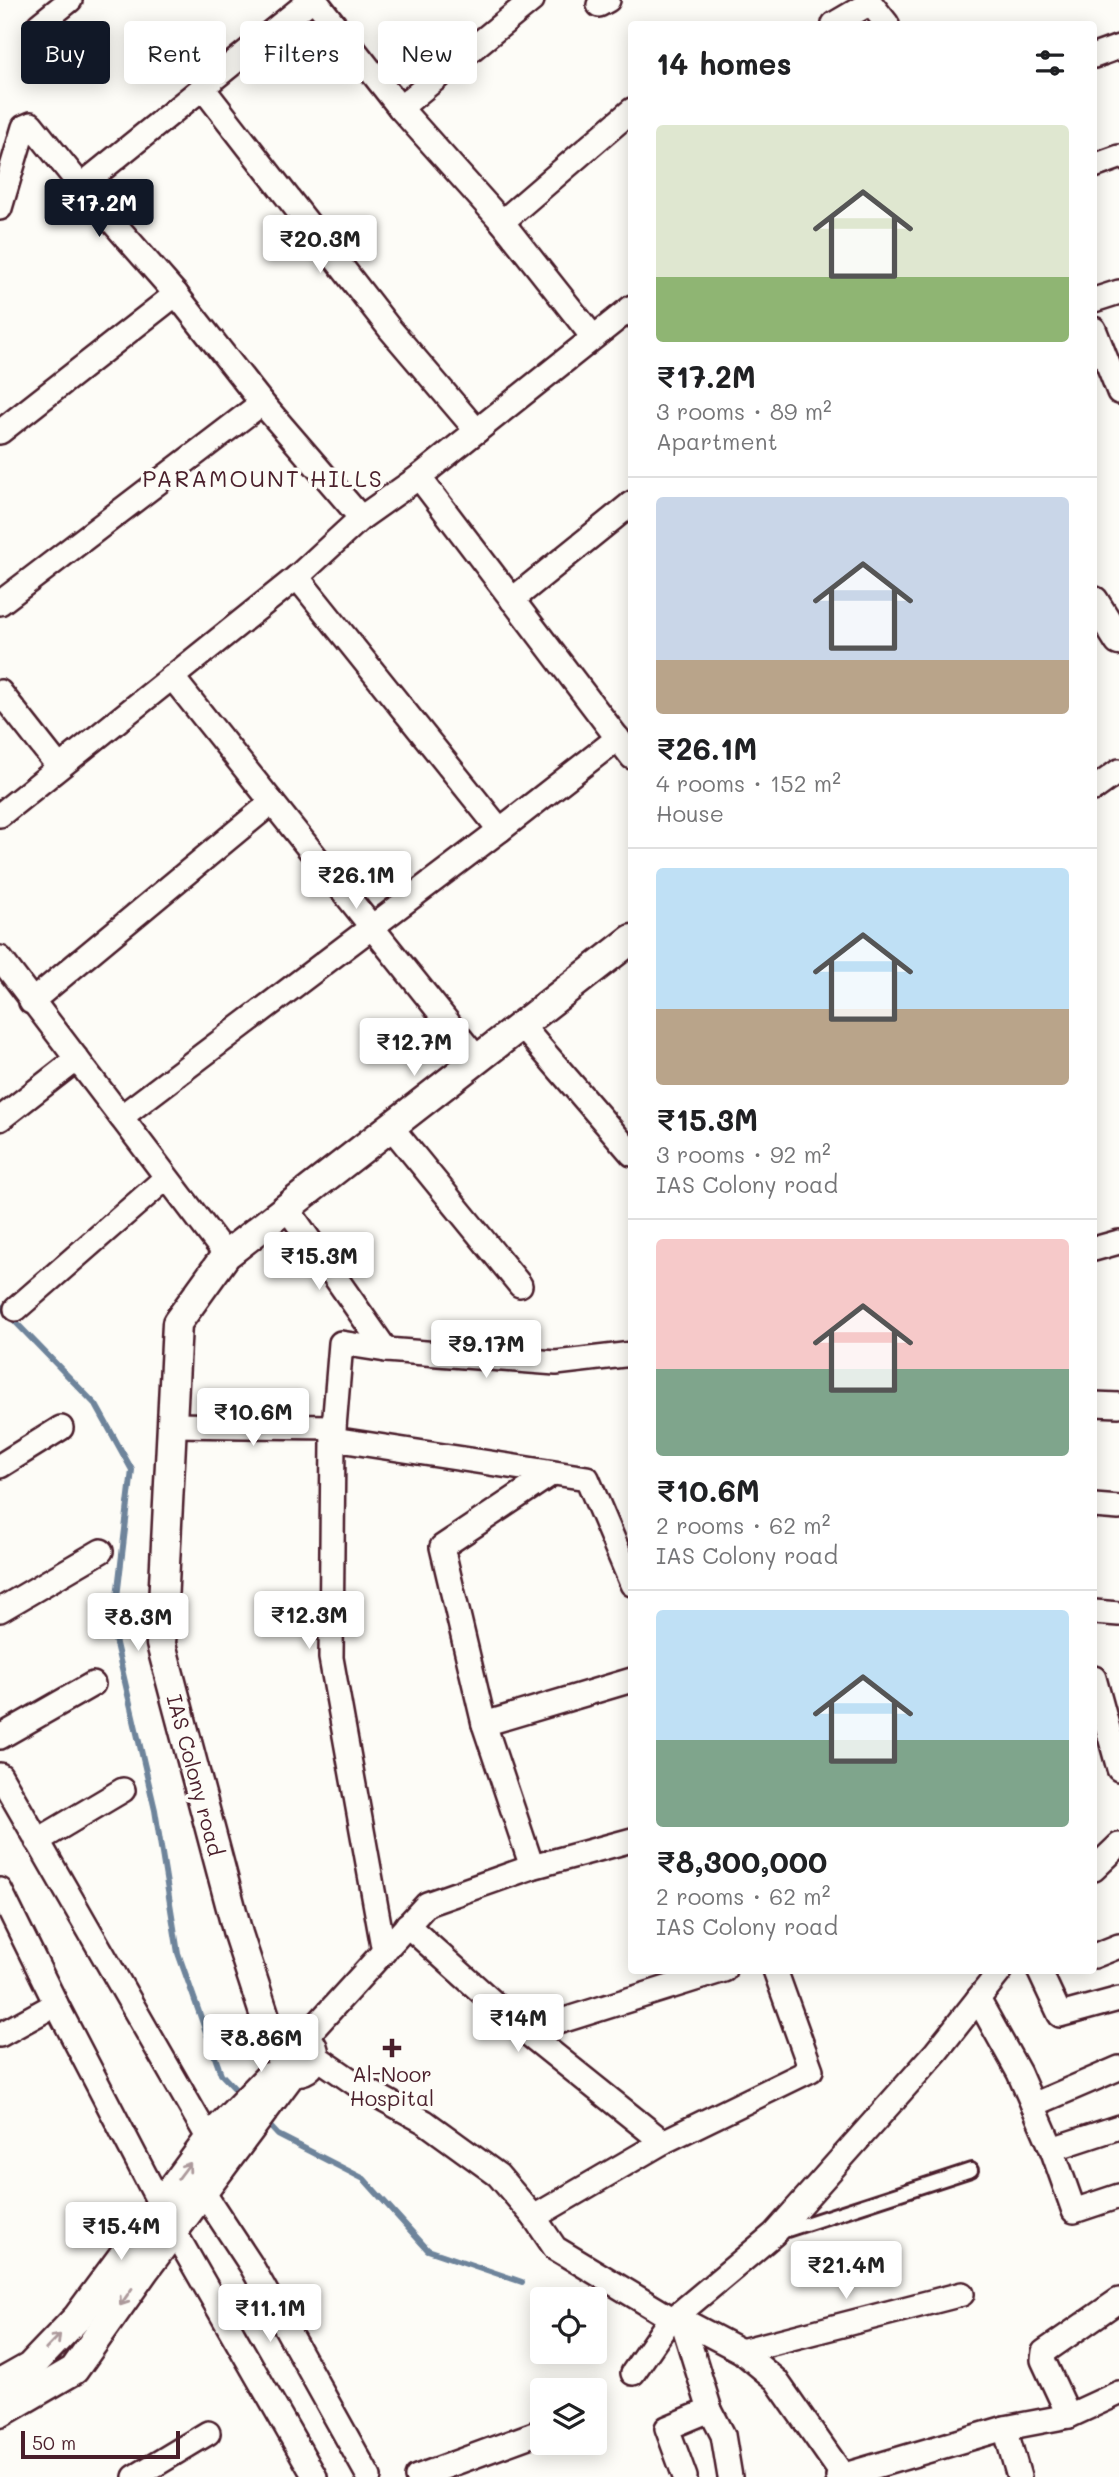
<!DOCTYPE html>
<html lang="en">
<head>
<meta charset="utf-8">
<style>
  :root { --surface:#fff; --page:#f6f6f6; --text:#202124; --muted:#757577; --line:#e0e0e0; --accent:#111827 }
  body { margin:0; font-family:Mali,sans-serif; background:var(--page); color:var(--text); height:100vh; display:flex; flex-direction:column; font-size:26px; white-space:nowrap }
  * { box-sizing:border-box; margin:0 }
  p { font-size:23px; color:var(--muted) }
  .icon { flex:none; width:38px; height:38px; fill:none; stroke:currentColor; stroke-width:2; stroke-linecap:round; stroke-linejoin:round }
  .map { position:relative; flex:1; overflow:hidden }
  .panel { position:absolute; left:628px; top:21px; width:469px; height:1953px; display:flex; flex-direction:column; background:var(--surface); border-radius:7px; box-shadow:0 4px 18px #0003 }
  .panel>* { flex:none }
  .banner { position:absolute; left:21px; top:21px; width:502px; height:63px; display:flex; gap:14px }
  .tools { position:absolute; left:530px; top:2287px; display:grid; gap:14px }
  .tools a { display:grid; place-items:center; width:77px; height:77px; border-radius:7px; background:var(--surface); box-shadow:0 4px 18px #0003; font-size:35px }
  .scale { position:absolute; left:21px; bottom:18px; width:159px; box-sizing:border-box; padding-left:7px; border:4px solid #4a1f2b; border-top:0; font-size:19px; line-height:24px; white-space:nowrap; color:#4a1f2b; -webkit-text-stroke:5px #fdfcf7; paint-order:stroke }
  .price { position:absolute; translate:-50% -60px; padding:0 16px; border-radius:7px; background:#fff; color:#222; font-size:23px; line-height:46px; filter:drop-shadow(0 2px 4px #0008) }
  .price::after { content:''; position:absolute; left:50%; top:42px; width:21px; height:16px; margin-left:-10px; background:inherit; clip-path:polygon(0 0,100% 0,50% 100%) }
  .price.current { background:var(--accent); color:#fff }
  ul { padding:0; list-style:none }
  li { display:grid; align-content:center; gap:14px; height:371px; padding:0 28px }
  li+li { border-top:2px solid var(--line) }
  li span { display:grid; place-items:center; height:217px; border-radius:7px; color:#555 }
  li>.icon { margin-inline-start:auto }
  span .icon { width:126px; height:126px; fill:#fffc; stroke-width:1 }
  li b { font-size:30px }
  h2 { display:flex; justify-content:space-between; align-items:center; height:84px; padding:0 28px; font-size:30px }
  .chip { padding:0 24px; border-radius:7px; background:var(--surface); box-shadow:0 4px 18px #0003; font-size:24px; line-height:63px }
  .chip.current { background:var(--accent); color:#fff }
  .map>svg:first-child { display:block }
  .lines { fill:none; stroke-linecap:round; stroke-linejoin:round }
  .stream { stroke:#6e849b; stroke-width:6 }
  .service-casing { stroke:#4a1f2b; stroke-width:18 }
  .minor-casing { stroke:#4a1f2b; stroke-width:28 }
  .tertiary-casing { stroke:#4a1f2b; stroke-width:33 }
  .service { stroke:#fdfcf7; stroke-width:12 }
  .minor { stroke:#fdfcf7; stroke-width:23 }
  .tertiary { stroke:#fdfcf7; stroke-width:28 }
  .oneway { stroke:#ac999b }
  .poi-dot { fill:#4a1f2b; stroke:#fdfcf7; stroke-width:2.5 }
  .labels { text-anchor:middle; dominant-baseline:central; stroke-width:7; stroke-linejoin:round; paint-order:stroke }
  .street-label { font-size:21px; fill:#4a1f2b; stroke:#fdfcf7 }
  .poi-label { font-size:21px; fill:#4a1f2b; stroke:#fdfcf7 }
  .neighbourhood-label { font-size:23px; letter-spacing:2px; fill:#4a1f2b; stroke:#fdfcf7 }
</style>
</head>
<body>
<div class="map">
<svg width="1119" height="2477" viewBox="0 0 1119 2477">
  <rect width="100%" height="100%" fill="#fdfcf7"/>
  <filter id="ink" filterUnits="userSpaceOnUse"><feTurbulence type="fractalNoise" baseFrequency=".0143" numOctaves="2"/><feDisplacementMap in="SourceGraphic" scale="14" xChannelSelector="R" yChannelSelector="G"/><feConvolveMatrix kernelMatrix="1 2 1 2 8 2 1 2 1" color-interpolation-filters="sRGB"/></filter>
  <g filter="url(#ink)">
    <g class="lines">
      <!-- stream -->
      <g class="stream">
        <polyline points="0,1306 96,1405 132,1470 113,1631 155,1810 178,1953 221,2074 240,2094"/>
        <polyline points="264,2120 278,2135 364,2179 428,2250 522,2282"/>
      </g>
      <defs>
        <polyline id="service" points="781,2232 971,2170"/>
        <g id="minor">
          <polyline points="311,0 81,186 176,294 262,403 361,518"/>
          <polyline points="315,0 400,108 502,222 593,337"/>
          <polyline points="868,0 887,24"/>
          <polyline points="599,5 608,0"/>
          <polyline points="834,24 870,3"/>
          <polyline points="39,25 70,0"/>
          <polyline points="1094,56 1119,47"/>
          <polyline points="202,87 390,329 477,431"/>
          <polyline points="400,108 532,0"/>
          <polyline points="1094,166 1119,157"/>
          <polyline points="0,208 24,127 31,124 81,186"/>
          <polyline points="502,222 632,110"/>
          <polyline points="1094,300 1119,292"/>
          <polyline points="1094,329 1119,392"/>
          <polyline points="0,432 176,294"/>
          <polyline points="419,477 632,757"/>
          <polyline points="297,577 500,830"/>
          <polyline points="512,600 632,503"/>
          <polyline points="0,603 262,403"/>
          <polyline points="172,677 478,1060"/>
          <polyline points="0,692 59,767"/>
          <polyline points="1094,789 1119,771"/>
          <polyline points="0,815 297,577 361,518 419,477 632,307"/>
          <polyline points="0,958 226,1255"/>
          <polyline points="31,1002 272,802"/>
          <polyline points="521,1025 632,1154"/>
          <polyline points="121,1117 500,830 618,738"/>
          <polyline points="0,1119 77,1059"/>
          <polyline points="391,1127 520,1285"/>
          <polyline points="287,1208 386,1350"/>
          <polyline points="1094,1249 1119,1242"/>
          <polyline points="16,1309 166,1178"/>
          <polyline points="1094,1404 1119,1405"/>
          <polyline points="172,1425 334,1427"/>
          <polyline points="333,1439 587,1478 632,1584"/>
          <polyline points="0,1466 61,1428"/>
          <polyline points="1094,1506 1119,1508"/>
          <polyline points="0,1610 101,1551"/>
          <polyline points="1094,1612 1119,1614"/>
          <polyline points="1094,1678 1119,1769"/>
          <polyline points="484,1724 632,1680"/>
          <polyline points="0,1737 93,1684"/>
          <polyline points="0,1775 209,2139"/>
          <polyline points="37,1841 123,1790"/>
          <polyline points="532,1867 484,1724 442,1547 551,1474"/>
          <polyline points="1094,1869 1119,1845"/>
          <polyline points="0,1890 56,2004 174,2231 315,2477"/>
          <polyline points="407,1925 526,2032 663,2142"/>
          <polyline points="384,1952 331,1658 333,1439 341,1343 386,1350 556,1363 632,1354"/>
          <polyline points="1094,1956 1119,1946"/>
          <polyline points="1039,1970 1060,2015 1119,1999"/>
          <polyline points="978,1999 1019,2073 1052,2149 1074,2211 1119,2196"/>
          <polyline points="526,2032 724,1970"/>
          <polyline points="0,2035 56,2004"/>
          <polyline points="304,2039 427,1904 532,1867 632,1840"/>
          <polyline points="314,2055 356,2084 425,2122 498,2175 534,2217 555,2248 671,2318 682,2320 741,2351 776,2380 844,2477"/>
          <polyline points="1033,2105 1119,2068"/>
          <polyline points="1052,2149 1119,2127"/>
          <polyline points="203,2192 251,2265 369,2477"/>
          <polyline points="534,2217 663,2142 811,2070 775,1970"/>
          <polyline points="675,2317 774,2234 936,2052 1001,1970"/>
          <polyline points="682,2320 710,2410"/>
          <polyline points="741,2351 962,2294"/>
          <polyline points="633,2373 671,2318"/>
          <polyline points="1069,2416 1043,2360 1044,2352 1119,2300"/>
          <polyline points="1005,2428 1019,2477"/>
          <polyline points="135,2477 208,2433"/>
          <polyline points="417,2477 542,2431"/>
          <polyline points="685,2477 667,2428 710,2410 723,2435 730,2477"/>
          <polyline points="838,2477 1005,2428 1069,2416 1119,2393"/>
        </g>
        <g id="tertiary">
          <polyline points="1094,601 1119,641"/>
          <circle cx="297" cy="2054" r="17"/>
          <polyline points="281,2051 270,2032 238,1934 161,1644 177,1323 226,1255 632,939"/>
          <polyline points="0,2384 30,2367 77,2318 209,2139 269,2077"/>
          <polyline points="0,2413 74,2370 146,2268 294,2070"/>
        </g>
      </defs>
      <!-- service casing -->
      <use href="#service" class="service-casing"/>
      <!-- minor casing -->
      <use href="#minor" class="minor-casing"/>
      <!-- tertiary casing -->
      <use href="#tertiary" class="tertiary-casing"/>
      <!-- service -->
      <use href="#service" class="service"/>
      <!-- minor -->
      <use href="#minor" class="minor"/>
      <!-- tertiary -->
      <use href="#tertiary" class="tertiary"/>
    </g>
    <!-- one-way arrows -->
    <defs><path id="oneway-shaft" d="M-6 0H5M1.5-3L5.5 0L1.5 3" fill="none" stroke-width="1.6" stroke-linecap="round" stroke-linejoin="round" transform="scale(1.75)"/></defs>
    <g class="oneway">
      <use href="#oneway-shaft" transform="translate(184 2171) rotate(-53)"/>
      <use href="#oneway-shaft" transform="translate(126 2297) rotate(125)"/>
      <use href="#oneway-shaft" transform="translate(53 2342) rotate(-46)"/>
    </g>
  </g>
  <!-- markers -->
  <path class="poi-dot" d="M388.5 2037.5h7v7h7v7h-7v7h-7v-7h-7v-7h7z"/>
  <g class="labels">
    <!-- street labels -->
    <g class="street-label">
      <text transform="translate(196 1775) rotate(75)">IAS Colony road</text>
    </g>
    <!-- poi labels -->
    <g class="poi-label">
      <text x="392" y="2073">Al-Noor<tspan x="392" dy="24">Hospital</tspan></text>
    </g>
    <!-- neighbourhood labels -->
    <g class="neighbourhood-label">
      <text x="263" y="478">PARAMOUNT HILLS</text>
    </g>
  </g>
</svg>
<div class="tools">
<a><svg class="icon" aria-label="locate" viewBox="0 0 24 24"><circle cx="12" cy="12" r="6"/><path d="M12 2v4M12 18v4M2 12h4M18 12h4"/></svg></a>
<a><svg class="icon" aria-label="layers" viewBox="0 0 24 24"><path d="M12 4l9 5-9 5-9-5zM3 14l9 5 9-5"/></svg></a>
</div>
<div class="scale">50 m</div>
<b class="price current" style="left:99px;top:239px">₹17.2M</b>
<b class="price" style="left:320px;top:275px">₹20.3M</b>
<b class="price" style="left:356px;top:911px">₹26.1M</b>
<b class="price" style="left:414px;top:1078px">₹12.7M</b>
<b class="price" style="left:319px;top:1292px">₹15.3M</b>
<b class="price" style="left:486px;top:1380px">₹9.17M</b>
<b class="price" style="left:253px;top:1448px">₹10.6M</b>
<b class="price" style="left:309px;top:1651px">₹12.3M</b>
<b class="price" style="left:138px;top:1653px">₹8.3M</b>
<b class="price" style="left:518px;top:2054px">₹14M</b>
<b class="price" style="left:261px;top:2074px">₹8.86M</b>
<b class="price" style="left:121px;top:2262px">₹15.4M</b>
<b class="price" style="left:846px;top:2301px">₹21.4M</b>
<b class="price" style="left:270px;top:2344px">₹11.1M</b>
<div class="banner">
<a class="chip current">Buy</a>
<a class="chip">Rent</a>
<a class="chip">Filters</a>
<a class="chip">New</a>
</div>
<section class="panel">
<h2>14 homes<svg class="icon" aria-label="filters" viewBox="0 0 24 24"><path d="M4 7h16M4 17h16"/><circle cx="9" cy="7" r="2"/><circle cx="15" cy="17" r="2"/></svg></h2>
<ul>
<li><span style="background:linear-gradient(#dfe7d0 70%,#8fb573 0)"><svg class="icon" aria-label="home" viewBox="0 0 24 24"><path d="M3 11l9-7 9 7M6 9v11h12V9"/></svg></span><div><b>₹17.2M</b><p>3 rooms · 89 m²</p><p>Apartment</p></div></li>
<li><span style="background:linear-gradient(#c9d6e8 75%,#b9a48a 0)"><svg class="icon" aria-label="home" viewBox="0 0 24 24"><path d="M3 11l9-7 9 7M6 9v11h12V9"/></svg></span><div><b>₹26.1M</b><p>4 rooms · 152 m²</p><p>House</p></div></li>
<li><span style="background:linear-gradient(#bfe0f5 65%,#b9a48a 0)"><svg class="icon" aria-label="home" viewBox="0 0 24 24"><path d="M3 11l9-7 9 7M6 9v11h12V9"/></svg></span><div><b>₹15.3M</b><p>3 rooms · 92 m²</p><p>IAS Colony road</p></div></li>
<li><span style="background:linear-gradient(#f6c9c9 60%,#7fa58c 0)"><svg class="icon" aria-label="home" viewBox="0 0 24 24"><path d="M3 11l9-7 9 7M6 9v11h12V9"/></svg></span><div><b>₹10.6M</b><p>2 rooms · 62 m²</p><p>IAS Colony road</p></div></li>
<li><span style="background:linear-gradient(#bfe0f5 60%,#7fa58c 0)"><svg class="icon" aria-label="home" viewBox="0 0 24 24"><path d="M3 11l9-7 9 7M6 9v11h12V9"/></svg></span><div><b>₹8,300,000</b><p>2 rooms · 62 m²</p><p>IAS Colony road</p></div></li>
</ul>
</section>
</div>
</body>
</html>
